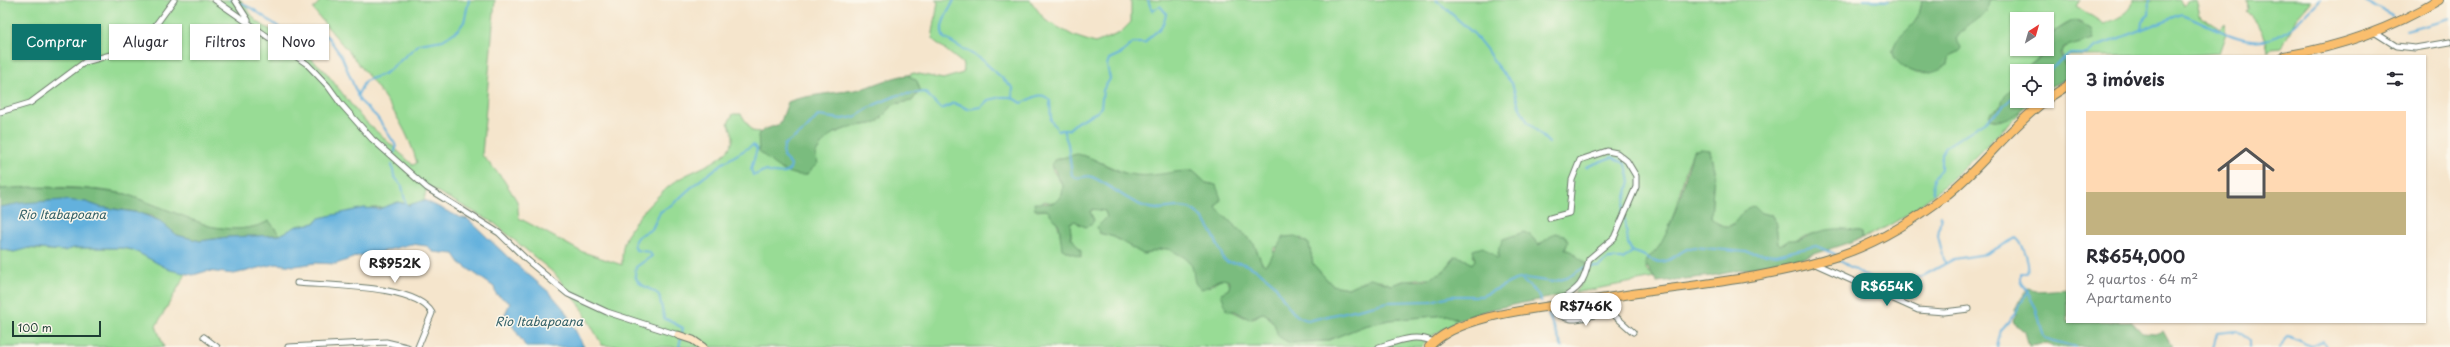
<!DOCTYPE html>
<html lang="pt">
<head>
<meta charset="utf-8">
<style>
  :root { --surface:#fff; --page:#f7f7f7; --text:#2b2b33; --muted:#7c7c81; --line:#e1e1e2; --accent:#0f766e }
  body { margin:0; font-family:"Playpen Sans",sans-serif; background:var(--page); color:var(--text); height:100vh; display:flex; flex-direction:column; font-size:15px; white-space:nowrap }
  * { box-sizing:border-box; margin:0 }
  p { font-size:13px; color:var(--muted) }
  .icon { flex:none; width:22px; height:22px; fill:none; stroke:currentColor; stroke-width:2; stroke-linecap:round; stroke-linejoin:round }
  .map { position:relative; flex:1; overflow:hidden }
  .side { position:absolute; left:2066px; top:55px; width:360px; height:268px; display:flex; flex-direction:column; background:var(--surface); border-radius:0px; box-shadow:0 1px 3px #0004 }
  .side>* { flex:none }
  .guide { position:absolute; left:12px; top:24px; width:380px; height:36px; display:flex; gap:8px }
  .needle { width:26px; rotate:37deg }
  .controls { position:absolute; left:2010px; top:12px; display:grid; gap:8px }
  .controls a { display:grid; place-items:center; width:44px; height:44px; border-radius:0px; background:var(--surface); box-shadow:0 1px 3px #0004; font-size:20px }
  .scale { position:absolute; left:12px; bottom:10px; width:89px; box-sizing:border-box; padding-left:4px; border:2px solid #1f3d34; border-top:0; font-size:11px; line-height:14px; white-space:nowrap; color:#1f3d34; -webkit-text-stroke:3px #fbf7ec; paint-order:stroke }
  .price { position:absolute; translate:-50% -34px; padding:0 9px; border-radius:14px; background:#fff; color:#222; font-size:13px; line-height:26px; filter:drop-shadow(0 1px 2px #0008) }
  .price::after { content:''; position:absolute; left:50%; top:24px; width:12px; height:9px; margin-left:-6px; background:inherit; clip-path:polygon(0 0,100% 0,50% 100%) }
  .price.selected { background:var(--accent); color:#fff }
  ul { padding:0; list-style:none }
  li { display:grid; align-content:center; gap:8px; height:212px; padding:0 20px }
  li+li { border-top:1px solid var(--line) }
  li span { display:grid; place-items:center; height:124px; border-radius:0px; color:#555 }
  li>.icon { margin-inline-start:auto }
  span .icon { width:72px; height:72px; fill:#fffc; stroke-width:1 }
  li b { font-size:17px }
  h2 { display:flex; justify-content:space-between; align-items:center; height:48px; padding:0 20px; font-size:17px }
  .tag { padding:0 14px; border-radius:0px; background:var(--surface); box-shadow:0 1px 3px #0004; font-size:14px; line-height:36px }
  .tag.selected { background:var(--accent); color:#fff }
  .map>svg:first-child { display:block }
  .green { fill:#98dc95; stroke:#5c8c64 }
  .forest { fill:#7abc7e; stroke:#4c7c59 }
  .water { fill:#63b1dd; stroke:#417788 }
  .lines { fill:none; stroke-linecap:round; stroke-linejoin:round }
  .stream { stroke:#63b1dd; stroke-width:2 }
  .street-casing { stroke:#6a7869; stroke-width:7 }
  .secondary-casing { stroke:#6a7869; stroke-width:9 }
  .primary-casing { stroke:#6a7869; stroke-width:10 }
  .street { stroke:#fff; stroke-width:5 }
  .secondary { stroke:#fde5c5; stroke-width:7 }
  .primary { stroke:#fabe6d; stroke-width:8 }
  .labels { text-anchor:middle; dominant-baseline:central; stroke-width:3; stroke-linejoin:round; paint-order:stroke }
  .water-label { font-size:12px; font-style:italic; fill:#336067; stroke:#fbf7ec }
</style>
</head>
<body>
<div class="map">
<svg width="2450" height="347" viewBox="0 0 2450 347">
  <rect width="100%" height="100%" fill="#fbf7ec"/>
  <filter id="ink" filterUnits="userSpaceOnUse"><feTurbulence type="fractalNoise" baseFrequency=".025" numOctaves="2"/><feDisplacementMap in="SourceGraphic" scale="8" xChannelSelector="R" yChannelSelector="G"/><feConvolveMatrix kernelMatrix="1 2 1 2 8 2 1 2 1" color-interpolation-filters="sRGB"/></filter>
  <filter id="wash" filterUnits="userSpaceOnUse"><feTurbulence type="fractalNoise" baseFrequency=".012" numOctaves="4" result="noise"/><feDisplacementMap in="SourceGraphic" scale="16" xChannelSelector="R" yChannelSelector="G"/><feGaussianBlur stdDeviation="0.9" result="paint"/><feColorMatrix in="noise" values="0 0 0 0 0 0 0 0 0 0 0 0 0 0 0 0 0 1.4 0 .05"/><feComposite in="paint" operator="in"/></filter>
  <g filter="url(#wash)">
    <rect width="100%" height="100%" fill="#f5e5cc"/>
    <!-- green -->
    <g class="green">
      <path d="M0 0H241L256 21 298 47 324 70 361 117 413 165 417 163C402 106 349 55 313 9L321 0H495L482 155 503 179 517 201 519 218 580 251 622 265C622 257 622 248 625 240 632 220 661 191 679 179 695 169 724 162 732 143 735 137 731 129 728 123L733 114H741L752 131 760 132 758 135 815 155 820 146 832 134 850 127 877 123 894 104 912 101 920 90 917 81 908 75 914 73 943 79 963 73 964 69 962 63 932 39 938 2 935 0H1030L1045 20 1074 36 1095 43 1120 33 1131 22V0H1922C1919 7 1919 14 1916 20 1906 38 1876 48 1906 68 1911 72 1920 75 1926 73 1938 69 1944 56 1957 53L1960 47 1956 39C1964 27 1986 12 1989 1L1994 0H2080L2076 6 2104 24C2114 20 2133 13 2133 0H2178L2184 5 2189 0H2196L2201 17 2220 29 2224 24 2226 33 2219 53 2182 56H2067V70L2061 52 2068 46 2094 39C2083 19 2076 16 2057 30 2053 32 2050 33 2047 37V19H2017V49H2044L2043 54 2023 71H2017C2017 79 2006 100 2001 105 1998 109 1993 111 1989 115L1992 120 1999 121 2020 111 2019 114C1971 159 1925 214 1862 238V233C1837 224 1804 235 1780 246L1778 244 1776 223 1771 215 1761 213 1756 208 1743 211C1737 227 1724 231 1711 218L1714 170 1710 150H1694C1680 174 1674 246 1647 258L1646 269 1654 278 1574 293 1584 280 1582 275 1584 270 1576 256 1565 250 1568 242 1564 235 1549 238 1539 245 1530 235 1498 252V260L1487 250 1473 255 1475 260 1472 264 1463 258 1453 259C1435 284 1433 276 1407 280 1401 281 1397 284 1391 285L1380 280 1363 281 1348 288 1332 285 1313 264 1309 244 1301 238 1274 248 1273 256 1265 265 1262 263 1254 244 1216 208 1221 199 1213 184 1206 183 1193 171 1153 177 1139 176 1127 174 1088 157 1058 158 1052 169 1063 186 1062 195 1054 203 1044 201 1037 211 1047 210C1061 222 1059 233 1063 249L1073 254 1070 223 1075 221 1080 225 1094 220 1090 212 1095 208 1105 211 1107 217 1099 225V233L1114 237 1143 254C1150 254 1155 250 1161 249 1182 245 1198 273 1209 287L1221 278 1227 280 1230 286 1227 291 1222 293 1230 310 1244 317 1254 318 1262 313 1266 314 1289 343 1326 341 1364 326 1389 320 1447 315 1459 320 1432 336 1421 347H628C619 344 611 347 602 345L579 304 555 274 494 223 427 186 424 200 413 205 398 202 388 207 372 208 319 218 315 223 297 226 280 235 269 221C250 231 229 230 209 226L126 194C85 186 41 186 0 189Z"/>
      <path d="M2247 0H2312L2297 17 2282 48 2270 49 2268 52C2266 34 2260 25 2246 11L2248 9Z"/>
      <polygon points="22,248 64,251 74,248 122,248 133,250 162,265 186,274 156,326 164,347 0,347 0,249 14,252"/>
    </g>
    <!-- forest -->
    <g class="forest">
      <path d="M1922 0H1996L1989 1 1987 12C1973 23 1967 23 1956 39L1961 47 1960 51 1950 56 1948 65C1931 74 1914 78 1899 63 1896 60 1892 55 1893 49 1896 36 1909 31 1916 20 1919 14 1919 7 1922 0Z"/>
      <polygon points="2074,20 2091,29 2094,39 2064,48 2060,54 2067,70 2067,79 2047,88 2047,71 2023,71 2042,56 2044,49 2047,49 2047,37 2050,34"/>
      <path d="M908 75 917 81 920 90 912 101 894 104 877 123 850 127 832 134 823 143 815 154 818 163 806 175C785 176 774 165 759 151L758 135 763 130 780 124 788 102C800 96 840 92 855 90 873 87 889 77 908 75Z"/>
      <path d="M2017 76V101H2031C2020 112 2006 124 1990 119V113L2001 106 2003 98 2013 88Z"/>
      <path d="M1701 149 1710 150 1714 170 1711 218C1736 243 1736 207 1754 206L1761 213 1771 215 1776 223 1778 244 1780 246 1789 240C1800 241 1809 235 1819 232 1831 228 1851 227 1862 233V238L1803 258 1711 276 1657 282 1645 264 1647 258C1669 249 1686 174 1693 151Z"/>
      <path d="M1077 154C1096 157 1111 171 1129 174 1152 179 1171 170 1193 171L1206 183 1216 185 1221 199 1216 208 1254 244 1262 263 1265 265C1272 260 1277 245 1284 237L1295 236 1309 244 1313 264 1332 285 1348 288 1371 278 1391 285 1404 281 1426 280 1444 271 1456 256 1463 258 1472 264 1475 260 1473 250 1483 247 1498 259 1499 248 1503 239 1524 232 1530 235 1539 245 1555 233 1564 235 1568 242 1565 249 1572 252 1586 264 1582 275 1584 280 1564 295 1492 309 1459 320 1447 315 1389 320 1364 326 1326 341 1289 343 1278 336 1274 323 1266 314 1262 313 1249 319 1235 311H1227L1221 293 1229 289 1230 282C1219 274 1212 286 1202 289 1186 282 1203 265 1178 254 1174 252 1171 249 1167 249 1159 247 1151 254 1143 254L1114 237 1099 233 1097 227 1107 217 1105 211 1092 209 1090 212 1094 220 1091 225 1085 227 1075 221 1070 223 1071 237 1081 251V257L1062 249 1059 225 1047 210H1035L1034 203H1054L1062 195 1063 186 1052 165 1054 160Z"/>
      <path d="M31 187 87 189 126 194 209 226C229 230 250 231 269 221L280 235 228 237 200 241 177 235 152 216 130 211 100 207 86 202 46 201 0 207V189Z"/>
      <polygon points="2027,289 2037,291 2067,289 2067,322 2132,322 2142,333 2155,334 2163,331 2172,347 2054,347 2046,344 2029,346 2025,332 2014,323 2013,320 2016,316 2015,309"/>
    </g>
    <!-- water -->
    <polygon class="water" points="63,200 86,202 100,207 140,213 160,221 177,235 200,241 228,237 280,235 297,226 315,223 319,218 364,208 379,209 398,202 409,205 424,200 459,217 468,219 510,259 550,293 564,309 584,347 526,347 505,314 510,303 496,294 494,287 460,263 454,254 433,252 427,246 411,244 373,254 358,256 336,264 315,263 295,266 276,264 234,274 207,271 193,275 170,270 133,250 122,248 74,248 64,251 29,248 14,252 0,249 0,207 22,203"/>
    <g class="lines">
      <!-- stream -->
      <g class="stream">
        <polyline points="230,0 231,0"/>
        <path d="M954 0C949 11 937 26 944 38L981 59 1013 88 1012 98"/>
        <polyline points="1436,0 1474,34 1486,49 1496,65 1512,83 1519,106 1527,121 1549,143"/>
        <polyline points="1863,0 1888,1"/>
        <polyline points="2364,0 2392,15"/>
        <polyline points="240,3 253,9 283,30 296,32 317,31 328,37 342,57 360,101 377,117 395,144 396,148 394,153"/>
        <polyline points="2141,30 2142,22 2149,14 2150,0"/>
        <polyline points="2406,31 2450,19"/>
        <path d="M2047 72 2070 54H2087L2096 47 2182 14C2213 25 2250 54 2284 33 2297 25 2308 11 2320 0"/>
        <polyline points="357,96 365,81 386,73 419,44 443,40 458,30 464,22 469,0"/>
        <path d="M1063 130 1068 144 1072 176C1078 181 1085 174 1092 177 1111 185 1126 201 1146 207 1159 212 1169 206 1182 207 1205 208 1217 243 1224 260 1229 265 1235 261 1241 263 1251 266 1263 274 1271 281 1284 294 1290 321 1311 320L1388 302 1431 301 1451 296H1482L1515 280 1526 278 1552 282 1567 278 1585 267"/>
        <polyline points="392,165 394,176 402,186 406,205"/>
        <polyline points="1586,167 1612,157 1626,164 1630,181 1622,213"/>
        <polyline points="1933,193 1934,178 1941,169 1941,154 1945,147 1985,122 2017,95"/>
        <polyline points="1941,215 1938,236 1945,263"/>
        <polyline points="1625,219 1628,243 1632,252"/>
        <path d="M1632 252C1642 252 1649 261 1659 262 1674 262 1681 248 1694 247L1776 255 1816 246 1835 254"/>
        <path d="M1840 261 1868 277 1890 287 1905 278 1921 277 1954 259 1986 254 2016 238C2024 244 2030 263 2028 273H2021V281L2036 308 2044 337C2048 341 2068 344 2075 347"/>
        <polyline points="1589,267 1598,267 1608,259 1623,259 1632,252"/>
        <polyline points="1522,280 1536,292 1541,301"/>
        <polyline points="1548,314 1562,347"/>
        <path d="M679 347 683 328 664 318 659 295C650 286 631 287 636 267L652 256 649 252 636 250C630 236 643 235 652 229L660 212 673 204 695 184 723 163 753 145 757 149 751 169 753 175C758 176 761 170 765 171 773 173 789 178 791 165L783 157 784 145 805 130 818 116 842 119 855 117 874 105 898 95 925 92 941 109 954 103 968 109 981 107 988 100 1002 97H1010L1022 103C1032 100 1041 89 1050 101L1051 121 1058 130H1068L1077 122 1097 112 1101 107 1103 90 1110 79 1107 65 1109 59 1122 53 1133 43H1145C1152 32 1164 31 1166 13L1160 6 1152 11 1148 0"/>
        <polyline points="1997,347 2001,330 2014,315 2028,291"/>
        <polyline points="2213,347 2217,333 2238,331 2250,341 2250,347"/>
        <polyline points="2279,347 2289,336 2311,346 2323,341 2326,347"/>
      </g>
    </g>
  </g>
  <g filter="url(#ink)">
    <g class="lines">
      <defs>
        <g id="street">
          <polyline points="215,0 307,64 328,86 341,104 372,139 427,188 499,233 527,260 568,294 607,312 678,335"/>
          <polyline points="235,0 248,20"/>
          <polyline points="2374,32 2396,46 2415,48 2450,42"/>
          <polyline points="0,112 30,103 85,62 136,48 144,41 174,0"/>
          <path d="M1550 218 1569 213 1572 180 1580 160 1607 151 1617 153 1627 161 1636 176V187L1614 238 1589 259C1583 291 1574 290 1549 307 1576 332 1585 310 1613 314L1633 332"/>
          <polyline points="1813,263 1918,310 1944,312 1969,309"/>
          <path d="M297 283C328 286 416 284 432 313L418 347"/>
          <polyline points="204,337 217,347"/>
          <polyline points="288,347 386,342 407,347"/>
          <path d="M1379 347C1399 341 1414 333 1434 342"/>
        </g>
        <polyline id="secondary" points="678,335 693,340 703,347"/>
        <g id="primary">
          <path d="M2284 56C2339 47 2391 29 2439 0"/>
          <polyline points="2047,99 2067,86"/>
          <path d="M1429 347C1459 313 1544 308 1588 301 1671 286 1758 282 1838 256 1872 245 1906 225 1935 204 1976 175 2005 131 2045 101"/>
        </g>
      </defs>
      <!-- street casing -->
      <use href="#street" class="street-casing"/>
      <!-- secondary casing -->
      <use href="#secondary" class="secondary-casing"/>
      <!-- primary casing -->
      <use href="#primary" class="primary-casing"/>
      <!-- street -->
      <use href="#street" class="street"/>
      <!-- secondary -->
      <use href="#secondary" class="secondary"/>
      <!-- primary -->
      <use href="#primary" class="primary"/>
    </g>
  </g>
  <g class="labels">
    <!-- water labels -->
    <g class="water-label">
      <text x="62" y="214">Rio Itabapoana</text>
      <text x="539" y="321">Rio Itabapoana</text>
    </g>
  </g>
</svg>
<div class="controls">
<a><svg class="needle" viewBox="-14 -14 28 28"><path d="M0-13l5 13h-10z" fill="#e53935"/><path d="M0 13l5-13h-10z" fill="#7c7c81"/></svg></a>
<a><svg class="icon" aria-label="locate" viewBox="0 0 24 24"><circle cx="12" cy="12" r="6"/><path d="M12 2v4M12 18v4M2 12h4M18 12h4"/></svg></a>
</div>
<div class="scale">100 m</div>
<b class="price" style="left:395px;top:284px">R$952K</b>
<b class="price selected" style="left:1887px;top:307px">R$654K</b>
<b class="price" style="left:1586px;top:327px">R$746K</b>
<div class="guide">
<a class="tag selected">Comprar</a>
<a class="tag">Alugar</a>
<a class="tag">Filtros</a>
<a class="tag">Novo</a>
</div>
<section class="side">
<h2>3 imóveis<svg class="icon" aria-label="filters" viewBox="0 0 24 24"><path d="M4 7h16M4 17h16"/><circle cx="9" cy="7" r="2"/><circle cx="15" cy="17" r="2"/></svg></h2>
<ul>
<li><span style="background:linear-gradient(#ffd9b3 65%,#c2b280 0)"><svg class="icon" aria-label="home" viewBox="0 0 24 24"><path d="M3 11l9-7 9 7M6 9v11h12V9"/></svg></span><div><b>R$654,000</b><p>2 quartos · 64 m²</p><p>Apartamento</p></div></li>
</ul>
</section>
</div>
</body>
</html>
